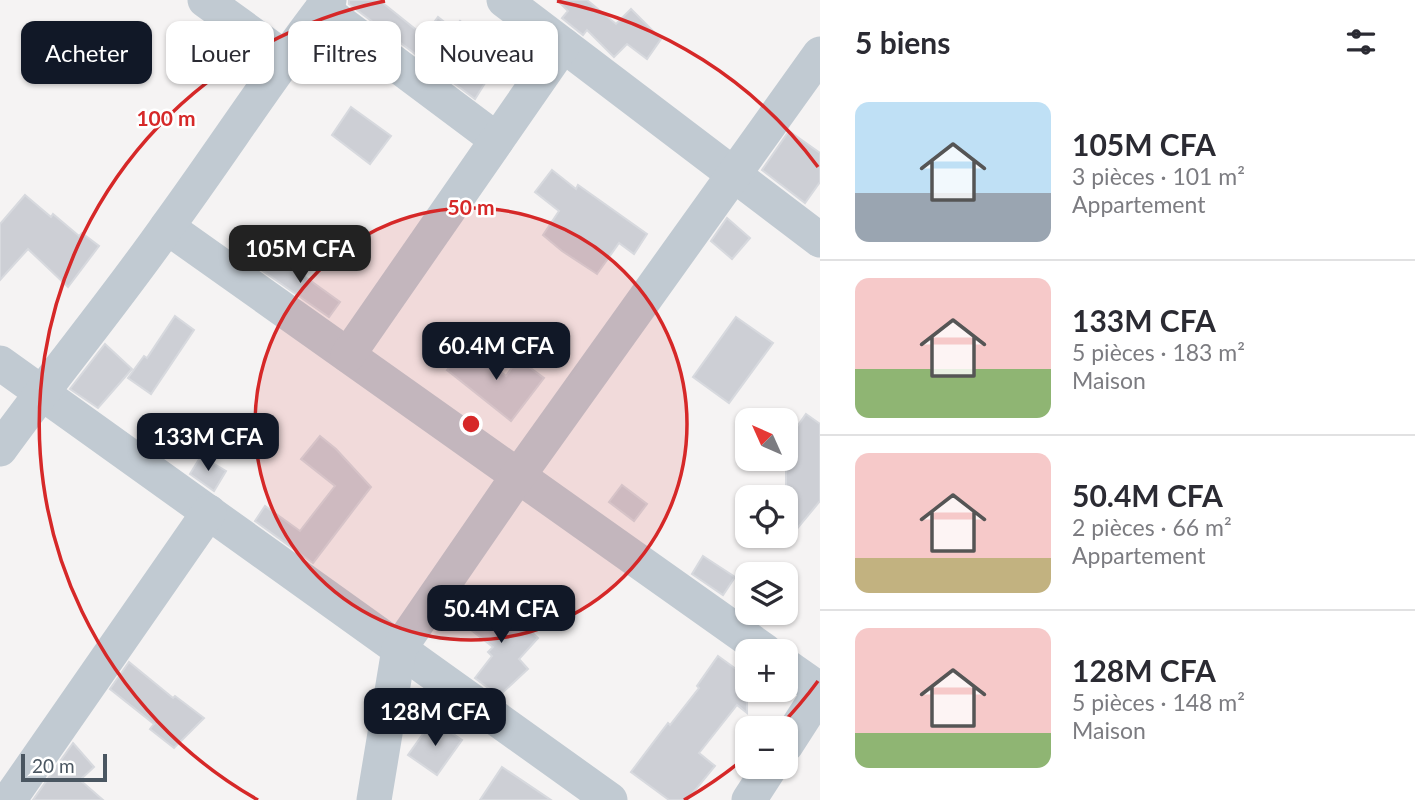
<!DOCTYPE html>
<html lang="fr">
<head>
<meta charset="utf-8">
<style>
  :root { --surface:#fff; --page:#f2f2f3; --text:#2b2b33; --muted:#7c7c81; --line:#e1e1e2; --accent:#111827 }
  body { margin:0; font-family:Lato,sans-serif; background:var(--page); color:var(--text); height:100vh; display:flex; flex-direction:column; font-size:26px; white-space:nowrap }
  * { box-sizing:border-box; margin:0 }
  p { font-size:23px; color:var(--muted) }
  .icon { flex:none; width:38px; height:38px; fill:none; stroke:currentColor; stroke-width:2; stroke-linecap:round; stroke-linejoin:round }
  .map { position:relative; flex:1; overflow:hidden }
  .panel { display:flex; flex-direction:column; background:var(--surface); width:595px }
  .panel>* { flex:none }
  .guide { position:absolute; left:21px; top:21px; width:665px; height:63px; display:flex; gap:14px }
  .needle { width:46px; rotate:315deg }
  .buttons { position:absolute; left:735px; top:408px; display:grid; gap:14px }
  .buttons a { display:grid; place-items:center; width:63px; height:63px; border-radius:14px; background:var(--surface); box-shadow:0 2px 5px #0004; font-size:35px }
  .scale { position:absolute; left:21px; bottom:18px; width:86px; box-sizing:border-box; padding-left:7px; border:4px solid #4a5661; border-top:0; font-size:19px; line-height:24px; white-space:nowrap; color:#4a5661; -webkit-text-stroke:5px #fff; paint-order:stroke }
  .price { position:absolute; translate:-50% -60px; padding:0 16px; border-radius:14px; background:var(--accent); color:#fff; font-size:23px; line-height:46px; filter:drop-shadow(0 2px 4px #0008) }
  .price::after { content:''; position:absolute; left:50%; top:42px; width:21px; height:16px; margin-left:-10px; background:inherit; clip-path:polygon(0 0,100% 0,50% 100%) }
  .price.active { background:#222; color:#fff }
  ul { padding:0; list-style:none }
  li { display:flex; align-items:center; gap:21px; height:175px; padding:0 35px }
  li+li { border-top:2px solid var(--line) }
  li span { display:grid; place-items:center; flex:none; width:196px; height:140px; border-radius:14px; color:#555 }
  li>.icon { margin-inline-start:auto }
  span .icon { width:84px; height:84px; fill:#fffc; stroke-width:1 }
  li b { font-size:30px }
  h2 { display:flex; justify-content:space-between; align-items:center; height:84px; padding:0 35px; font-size:30px }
  .tag { padding:0 24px; border-radius:14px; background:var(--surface); box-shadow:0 2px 5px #0004; font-size:24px; line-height:63px }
  .tag.active { background:var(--accent); color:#fff }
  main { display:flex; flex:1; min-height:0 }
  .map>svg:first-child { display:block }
  .building { fill:#cdcfd5; stroke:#d7d9de; stroke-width:2 }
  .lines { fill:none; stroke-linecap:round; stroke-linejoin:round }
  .minor { stroke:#c1cad2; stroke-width:35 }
  .ring { fill:none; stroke:#d62828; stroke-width:3.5 }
  .centre { fill:#d62828; stroke:#fff; stroke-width:3.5 }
  .ring-label { font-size:21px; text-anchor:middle; font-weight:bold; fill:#d62828; stroke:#fff; stroke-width:5; stroke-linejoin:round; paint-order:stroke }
</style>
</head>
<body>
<main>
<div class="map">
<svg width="820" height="800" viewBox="0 0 820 800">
  <rect width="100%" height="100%" fill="#f5f3f3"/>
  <!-- building -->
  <g class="building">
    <polygon points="349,0 379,0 424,36 438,17 453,29 460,21 502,56 475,99 349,4"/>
    <polygon points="557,0 587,0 616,24 631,9 661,39 647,59 627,44 614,57 587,30 583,35 562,18 568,11"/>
    <polygon points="351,107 391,136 370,164 332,135"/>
    <polygon points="789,131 820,153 820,182 805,203 762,170"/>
    <polygon points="552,170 576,189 578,185 647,234 634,254 619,243 597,274 562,251 543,235 559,211 535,192"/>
    <polygon points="25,195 51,217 53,214 79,236 82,233 99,246 68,287 28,249 0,280 0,224"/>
    <polygon points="727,218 750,238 732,259 711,241"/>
    <polygon points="272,253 340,302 329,317 260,269"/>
    <polygon points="175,316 194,330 151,394 128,378 144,356 147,358"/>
    <polygon points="736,317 773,343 729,403 693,377"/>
    <polygon points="105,344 132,369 98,408 70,389"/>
    <polygon points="468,345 506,376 518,359 544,378 511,421 447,370"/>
    <polygon points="806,414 820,424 820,501 786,542 786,442"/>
    <polygon points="320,436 336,449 371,487 313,563 255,521 265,506 300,531 335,486 301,459"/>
    <polygon points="201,456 226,471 214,491 190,474"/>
    <polygon points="622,485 647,504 634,521 609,502"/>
    <polygon points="703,556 735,577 723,595 692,574"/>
    <polygon points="493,596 538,638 519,659 528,669 499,696 475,678 492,656 488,652 493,647 466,626 486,599 489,601"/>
    <polygon points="718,656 747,677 747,713 737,705 699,753 715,766 687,800 669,800 631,772 668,723 670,725 699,688 697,686"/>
    <polygon points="129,662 173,698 175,696 204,718 174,748 150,729 154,724 110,689"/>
    <polygon points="433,720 462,740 437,775 408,755"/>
    <polygon points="73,743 94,767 80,780 103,800 33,800"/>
    <polygon points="502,767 551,800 480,800"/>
  </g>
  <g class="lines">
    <!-- minor -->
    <g class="minor">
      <polyline points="205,0 285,58"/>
      <polyline points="504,0 820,240"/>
      <polyline points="322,9 497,140"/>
      <polyline points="167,227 765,651"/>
      <polyline points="348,355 563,45"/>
      <polyline points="0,363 610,800"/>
      <path d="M0 449C55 373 115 301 169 224 223 150 273 72 329 0"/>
      <polyline points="786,666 820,690"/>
      <polyline points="786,745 820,692"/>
      <polyline points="9,800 209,512"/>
      <polyline points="374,800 399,649 518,476 820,54"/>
      <polyline points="749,800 771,766"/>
    </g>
  </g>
  <!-- distance rings -->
  <circle cx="471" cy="424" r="216" fill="#d62828" fill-opacity=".12"/>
  <g class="ring">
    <circle cx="471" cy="424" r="216"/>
    <path d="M818 681A432 432 0 0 1 779 727M746 757A432 432 0 0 1 684 800M258 800A432 432 0 0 1 385 1M557 1A432 432 0 0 1 818 167"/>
  </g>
  <circle cx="471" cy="424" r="10" class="centre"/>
  <g class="ring-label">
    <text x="166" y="126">100 m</text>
    <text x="471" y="215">50 m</text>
  </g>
</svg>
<div class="buttons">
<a><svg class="needle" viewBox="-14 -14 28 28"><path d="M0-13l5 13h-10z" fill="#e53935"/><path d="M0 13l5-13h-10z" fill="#7c7c81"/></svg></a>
<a><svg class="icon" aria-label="locate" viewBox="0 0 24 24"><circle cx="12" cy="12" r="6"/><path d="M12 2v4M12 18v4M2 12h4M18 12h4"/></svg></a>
<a><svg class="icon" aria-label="layers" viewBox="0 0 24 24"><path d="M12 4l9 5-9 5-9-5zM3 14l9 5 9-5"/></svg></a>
<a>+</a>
<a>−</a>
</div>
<div class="scale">20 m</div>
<b class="price active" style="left:300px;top:285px">105M CFA</b>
<b class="price" style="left:496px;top:382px">60.4M CFA</b>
<b class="price" style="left:208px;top:473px">133M CFA</b>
<b class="price" style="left:501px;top:645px">50.4M CFA</b>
<b class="price" style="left:435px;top:748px">128M CFA</b>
<div class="guide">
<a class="tag active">Acheter</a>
<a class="tag">Louer</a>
<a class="tag">Filtres</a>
<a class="tag">Nouveau</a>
</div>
</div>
<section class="panel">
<h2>5 biens<svg class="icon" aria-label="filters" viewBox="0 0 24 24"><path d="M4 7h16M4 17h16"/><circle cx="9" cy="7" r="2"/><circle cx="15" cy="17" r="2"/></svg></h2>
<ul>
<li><span style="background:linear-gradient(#bfe0f5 65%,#9aa5b1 0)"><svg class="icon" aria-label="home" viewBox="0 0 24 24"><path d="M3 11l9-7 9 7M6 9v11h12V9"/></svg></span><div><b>105M CFA</b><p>3 pièces · 101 m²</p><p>Appartement</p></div></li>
<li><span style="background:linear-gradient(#f6c9c9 65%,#8fb573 0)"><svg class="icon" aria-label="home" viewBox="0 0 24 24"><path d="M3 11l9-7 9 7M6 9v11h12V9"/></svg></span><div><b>133M CFA</b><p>5 pièces · 183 m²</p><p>Maison</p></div></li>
<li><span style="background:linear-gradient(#f6c9c9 75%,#c2b280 0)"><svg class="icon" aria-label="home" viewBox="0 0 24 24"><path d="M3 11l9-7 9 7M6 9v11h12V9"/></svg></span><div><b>50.4M CFA</b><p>2 pièces · 66 m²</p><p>Appartement</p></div></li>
<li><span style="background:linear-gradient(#f6c9c9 75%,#8fb573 0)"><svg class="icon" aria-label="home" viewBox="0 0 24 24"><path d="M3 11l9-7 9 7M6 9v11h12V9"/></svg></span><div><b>128M CFA</b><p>5 pièces · 148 m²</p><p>Maison</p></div></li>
</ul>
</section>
</main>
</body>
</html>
